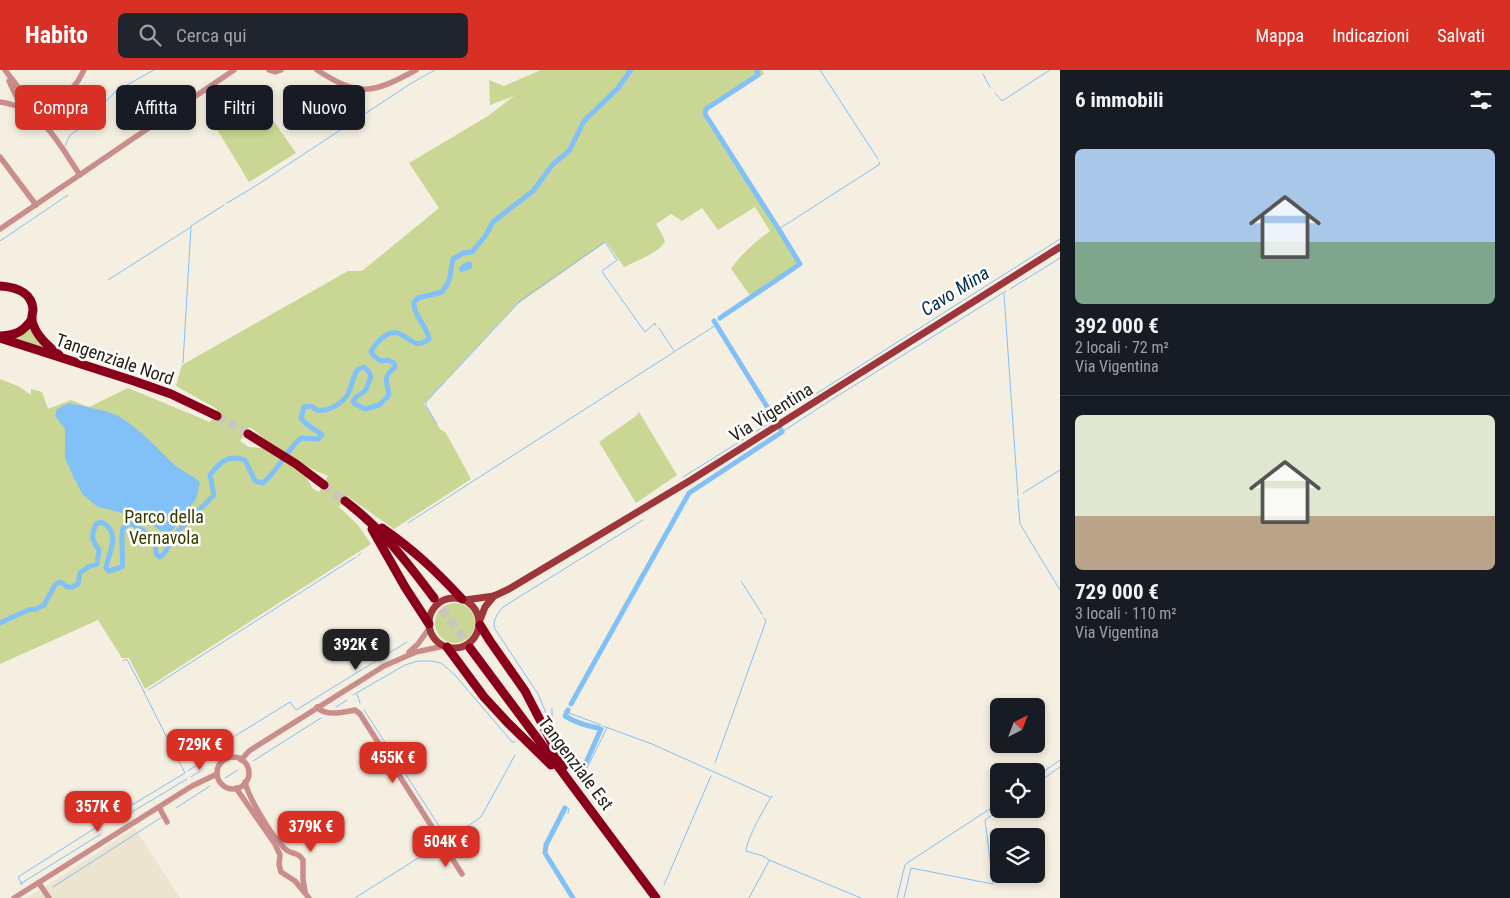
<!DOCTYPE html>
<html lang="it">
<head>
<meta charset="utf-8">
<style>
  :root { --surface:#171b24; --page:#20242c; --text:#f1f3f6; --muted:#9ea1a6; --line:#363941; --accent:#d93025 }
  body { margin:0; font-family:"Roboto Condensed",sans-serif; background:var(--page); color:var(--text); height:100vh; display:flex; flex-direction:column; font-size:19px; white-space:nowrap }
  * { box-sizing:border-box; margin:0 }
  p { font-size:16px; color:var(--muted) }
  .icon { flex:none; width:28px; height:28px; fill:none; stroke:currentColor; stroke-width:2; stroke-linecap:round; stroke-linejoin:round }
  .map { position:relative; flex:1; overflow:hidden }
  .sheet { display:flex; flex-direction:column; background:var(--surface); width:450px }
  .sheet>* { flex:none }
  .banner { position:absolute; left:15px; top:15px; width:475px; height:45px; display:flex; gap:10px }
  .needle { width:32px; rotate:42deg }
  .fabs { position:absolute; left:990px; top:628px; display:grid; gap:10px }
  .fabs a { display:grid; place-items:center; width:55px; height:55px; border-radius:8px; background:var(--surface); box-shadow:0 2px 8px #0003; font-size:25px }
  .price { position:absolute; translate:-50% -42px; padding:0 11px; border-radius:10px; background:var(--accent); color:#fff; font-size:16px; line-height:32px; filter:drop-shadow(0 1px 2px #0008) }
  .price::after { content:''; position:absolute; left:50%; top:30px; width:15px; height:11px; margin-left:-8px; background:inherit; clip-path:polygon(0 0,100% 0,50% 100%) }
  .price.active { background:#222; color:#fff }
  ul { padding:0; list-style:none }
  li { display:grid; align-content:center; gap:10px; height:265px; padding:0 15px }
  li+li { border-top:1px solid var(--line) }
  li span { display:grid; place-items:center; height:155px; border-radius:8px; color:#555 }
  li>.icon { margin-inline-start:auto }
  span .icon { width:90px; height:90px; fill:#fffc; stroke-width:1 }
  li b { font-size:21px }
  h2 { display:flex; justify-content:space-between; align-items:center; height:60px; padding:0 15px; font-size:21px }
  .pill { padding:0 18px; border-radius:8px; background:var(--surface); box-shadow:0 2px 8px #0003; font-size:18px; line-height:45px }
  .pill.active { background:var(--accent); color:#fff }
  header { display:flex; align-items:center; gap:30px; box-sizing:border-box; height:70px; padding:0 25px; background:var(--accent); color:#fff }
  header strong { font-size:24px }
  nav { display:flex; gap:28px; margin-inline-start:auto; font-size:18px }
  .search { width:350px; height:45px; background:var(--page); display:flex; align-items:center; gap:12px; box-sizing:border-box; padding:0 18px; border-radius:8px; color:var(--muted); font-size:19px }
  main { display:flex; flex:1; min-height:0 }
  .map>svg:first-child { display:block }
  .built { fill:#ede4cf }
  .green { fill:#cad693; fill-rule:evenodd }
  .water { fill:#82c0f8 }
  .lines { fill:none; stroke-linecap:round; stroke-linejoin:round }
  .stream { stroke:#82c0f8; stroke-width:1 }
  .canal { stroke:#82c0f8; stroke-width:5 }
  .highway-tunnel { stroke:#cbc6bb; stroke-width:9; stroke-dasharray:9 4.5; stroke-linecap:butt }
  .minor { stroke:#c98e8c; stroke-width:5.5 }
  .major { stroke:#9d353a; stroke-width:7 }
  .highway { stroke:#8a001b; stroke-width:9 }
  .labels { text-anchor:middle; dominant-baseline:central; stroke-width:5; stroke-linejoin:round; paint-order:stroke }
  .street-label { font-size:18px; fill:#24221d; stroke:#fefdfa }
  .park-label { font-size:18px; fill:#353b00; stroke:#fefdfa }
  .water-label { font-size:19px; font-style:italic; fill:#002f52; stroke:#fefdfa }
</style>
</head>
<body>
<header>
<strong>Habito</strong>
<div class="search"><svg class="icon" aria-label="search" viewBox="0 0 24 24"><circle cx="10" cy="10" r="6"/><path d="M15 15l6 6"/></svg>Cerca qui</div>
<nav><a>Mappa</a><a>Indicazioni</a><a>Salvati</a></nav>
</header>
<main>
<div class="map">
<svg width="1060" height="828" viewBox="0 0 1060 828">
  <rect width="100%" height="100%" fill="#f5efe2"/>
  <!-- built -->
  <polygon class="built" points="135,758 180,828 26,828 40,820"/>
  <!-- green -->
  <g class="green">
    <path d="M541 0H762L764 4 702 44 802 194 752 228 731 199C741 184 756 171 770 161L755 137 718 160 702 138 682 151 671 144 656 154 663 166 665 172C658 183 636 191 624 197L606 172 515 236 424 334 440 359 446 363 471 409 394 459 347 426 339 437 358 455 371 474 145 619 129 588H122L98 550 0 594V309L18 316 31 325V319L42 322 48 339 71 330 89 337 128 318 210 352 217 339 176 316 182 295 348 201H362L439 138 409 93 488 46 514 26 490 35 489 10 504 16ZM249 357C256 361 261 366 267 371 286 385 306 397 328 406L319 422 313 419 306 406 262 378 249 377 240 371Z"/>
    <polygon points="257,27 296,83 249,112 215,56"/>
    <polygon points="30,256 45,278 15,269 15,268"/>
    <polygon points="639,342 677,405 636,433 599,372 636,346"/>
    <circle cx="455" cy="553" r="20"/>
  </g>
  <!-- water -->
  <g class="water">
    <polygon points="470,191 472,193 472,198 466,201 460,202 459,198 464,193"/>
    <path d="M69 333C85 337 103 339 118 346 140 358 159 381 177 397 184 402 193 406 200 412L196 429 171 462C158 462 155 458 148 449L98 437 83 425 73 406 65 388V359L55 346 57 339Z"/>
  </g>
  <g class="lines">
    <!-- stream -->
    <g class="stream">
      <polyline points="820,0 878,89"/>
      <polyline points="983,4 990,17"/>
      <polyline points="995,23 1002,31 1050,0"/>
      <polyline points="65,76 70,65 81,58 116,21 154,0"/>
      <polyline points="227,133 254,117 410,14 435,0"/>
      <polyline points="779,159 880,94 879,92"/>
      <polyline points="0,171 68,125"/>
      <polyline points="108,210 191,157"/>
      <polyline points="1010,219 1060,188"/>
      <polyline points="1004,224 1018,426"/>
      <polyline points="659,258 674,281"/>
      <polyline points="183,293 191,156 224,135"/>
      <polyline points="781,346 1060,169"/>
      <polyline points="437,354 426,336 426,332 521,230 605,172 617,190 602,201 605,206 645,262 655,253 656,256"/>
      <polyline points="782,362 831,330 1006,221"/>
      <polyline points="683,407 776,349"/>
      <polyline points="1023,423 1060,400"/>
      <polyline points="1018,429 1020,454 1060,520"/>
      <polyline points="408,453 716,255"/>
      <polyline points="358,486 361,483"/>
      <polyline points="741,511 762,544"/>
      <polyline points="123,591 126,589 128,591 144,622 145,622"/>
      <polyline points="148,620 356,487"/>
      <polyline points="357,624 360,633"/>
      <polyline points="353,625 405,595 418,591 432,591 441,593 454,604 512,672 515,672"/>
      <polyline points="336,637 347,630"/>
      <polyline points="364,640 443,762 449,769 481,747 515,685"/>
      <polyline points="564,641 601,655"/>
      <path d="M546 643 538 624 495 559C492 551 497 544 503 537L643 450"/>
      <polyline points="550,652 552,650 552,638"/>
      <polyline points="603,656 652,674 770,727"/>
      <polyline points="253,691 321,648"/>
      <polyline points="715,693 766,551 764,548"/>
      <polyline points="587,698 607,658"/>
      <polyline points="188,701 227,675 227,671 290,632 296,640 407,572"/>
      <polyline points="191,707 200,701"/>
      <polyline points="1036,707 1060,690"/>
      <polyline points="225,708 238,700"/>
      <polyline points="1036,714 1060,697"/>
      <path d="M772 726C765 736 746 771 746 781L763 786 769 790 861 828"/>
      <polyline points="176,738 210,716"/>
      <polyline points="132,742 187,709"/>
      <polyline points="568,743 569,738"/>
      <polyline points="20,814 101,764"/>
      <polyline points="22,814 18,807 122,741 185,703 144,622"/>
      <polyline points="664,815 711,706"/>
      <polyline points="53,817 162,747"/>
      <polyline points="355,828 434,778"/>
      <polyline points="749,828 769,791"/>
      <polyline points="897,828 905,795 907,793 999,733"/>
      <polyline points="904,828 911,798 993,814 985,750 1001,739"/>
    </g>
    <!-- canal -->
    <g class="canal">
      <polyline points="757,0 758,5 706,39 705,44 776,155"/>
      <polyline points="720,248 800,194 778,158"/>
      <polyline points="714,251 776,351"/>
      <path d="M0 553 28 540 36 539 44 535 55 515 60 512 64 514 67 517H72L78 514 80 503 88 497 97 494 99 480C91 469 91 466 96 454L101 452C123 462 108 483 106 498L109 501 122 497C124 484 120 470 123 458L130 453C142 459 158 468 156 484L160 487 163 485 178 461 214 425 210 405C220 392 228 384 245 390L255 411 263 413C279 399 286 381 301 368L318 369 322 365C315 358 308 358 301 348L304 337 310 336C313 337 315 339 317 340 328 342 342 334 348 324 352 316 352 308 358 299L364 297 369 302 371 307 365 321 356 327 353 331 355 334 365 339 379 335 389 325C387 311 382 308 395 297L394 293 388 290 381 291 375 287 371 282C376 272 389 258 400 264 413 270 415 279 429 269 427 255 413 246 414 232L418 228 442 222C453 207 449 205 453 189L463 183 472 182 486 165 493 152 503 144 533 121 553 94 569 81 584 51 618 18 631 0"/>
      <polyline points="571,634 689,423 782,362 780,358"/>
      <path d="M568 640 565 646C575 652 587 656 598 658"/>
      <polyline points="584,697 601,659"/>
      <polyline points="565,738 546,775 545,783 573,828"/>
    </g>
    <!-- highway-tunnel -->
    <g class="highway-tunnel">
      <polyline points="217,346 248,364"/>
      <polyline points="324,415 345,431"/>
      <polyline points="434,528 470,578"/>
    </g>
    <!-- minor -->
    <g class="minor">
      <path d="M5 0C15 14 29 28 33 44"/>
      <polyline points="269,0 275,2 281,0"/>
      <path d="M317 0C360 28 373 23 416 0"/>
      <polyline points="9,11 22,38"/>
      <path d="M0 32C43 38 58 73 80 105"/>
      <polyline points="33,44 62,28"/>
      <polyline points="44,53 78,11 84,0"/>
      <polyline points="0,87 36,135"/>
      <polyline points="0,159 234,0"/>
      <polyline points="409,582 418,574 430,557"/>
      <path d="M317 637C325 647 344 642 355 640L360 644 462 804"/>
      <circle cx="233" cy="703" r="16"/>
      <polyline points="241,690 249,681 384,596 416,582 444,576"/>
      <path d="M245 712C248 726 270 764 281 774 283 777 287 781 290 782 296 784 299 784 303 790V810L305 821"/>
      <polyline points="236,718 275,774 280,785 279,794 281,802 295,811 309,828"/>
      <polyline points="159,737 167,752"/>
      <polyline points="39,813 49,828"/>
      <polyline points="14,828 192,716 217,704"/>
    </g>
    <!-- major -->
    <g class="major">
      <circle cx="454" cy="553" r="25"/>
      <polyline points="465,530 494,526 509,519 691,410 1060,177"/>
      <polyline points="480,550 485,537 494,526"/>
    </g>
    <!-- highway -->
    <g class="highway">
      <path d="M0 216C15 217 31 221 33 239 33 243 31 247 32 251 36 266 48 276 59 285"/>
      <path d="M1 266C16 265 23 262 32 249"/>
      <polyline points="0,268 134,311 171,324 217,346"/>
      <polyline points="248,364 296,394 324,415"/>
      <path d="M345 431C381 458 407 492 434 528"/>
      <path d="M382 458C414 480 436 501 462 529"/>
      <polyline points="372,459 405,517 429,554"/>
      <polyline points="480,555 490,571 525,621 564,696"/>
      <polyline points="447,577 484,627 507,652 551,695"/>
      <polyline points="470,578 656,828"/>
    </g>
  </g>
  <g class="labels">
    <!-- street labels -->
    <g class="street-label">
      <text transform="translate(115 289) rotate(19)">Tangenziale Nord</text>
      <text transform="translate(771 342) rotate(-32)">Via Vigentina</text>
      <text transform="translate(576 693) rotate(53)">Tangenziale Est</text>
    </g>
    <!-- park labels -->
    <g class="park-label">
      <text x="164" y="446">Parco della<tspan x="164" dy="21">Vernavola</tspan></text>
    </g>
    <!-- water labels -->
    <g class="water-label">
      <text transform="translate(955 221) rotate(-32)">Cavo Mina</text>
    </g>
  </g>
</svg>
<div class="fabs">
<a><svg class="needle" viewBox="-14 -14 28 28"><path d="M0-13l5 13h-10z" fill="#e53935"/><path d="M0 13l5-13h-10z" fill="#9ea1a6"/></svg></a>
<a><svg class="icon" aria-label="locate" viewBox="0 0 24 24"><circle cx="12" cy="12" r="6"/><path d="M12 2v4M12 18v4M2 12h4M18 12h4"/></svg></a>
<a><svg class="icon" aria-label="layers" viewBox="0 0 24 24"><path d="M12 4l9 5-9 5-9-5zM3 14l9 5 9-5"/></svg></a>
</div>
<b class="price active" style="left:356px;top:601px">392K €</b>
<b class="price" style="left:200px;top:701px">729K €</b>
<b class="price" style="left:393px;top:714px">455K €</b>
<b class="price" style="left:98px;top:763px">357K €</b>
<b class="price" style="left:311px;top:783px">379K €</b>
<b class="price" style="left:446px;top:798px">504K €</b>
<div class="banner">
<a class="pill active">Compra</a>
<a class="pill">Affitta</a>
<a class="pill">Filtri</a>
<a class="pill">Nuovo</a>
</div>
</div>
<section class="sheet">
<h2>6 immobili<svg class="icon" aria-label="filters" viewBox="0 0 24 24"><path d="M4 7h16M4 17h16"/><circle cx="9" cy="7" r="2"/><circle cx="15" cy="17" r="2"/></svg></h2>
<ul>
<li><span style="background:linear-gradient(#a9c7e8 60%,#7fa58c 0)"><svg class="icon" aria-label="home" viewBox="0 0 24 24"><path d="M3 11l9-7 9 7M6 9v11h12V9"/></svg></span><div><b>392 000 €</b><p>2 locali · 72 m²</p><p>Via Vigentina</p></div></li>
<li><span style="background:linear-gradient(#dfe7d0 65%,#b9a48a 0)"><svg class="icon" aria-label="home" viewBox="0 0 24 24"><path d="M3 11l9-7 9 7M6 9v11h12V9"/></svg></span><div><b>729 000 €</b><p>3 locali · 110 m²</p><p>Via Vigentina</p></div></li>
</ul>
</section>
</main>
</body>
</html>
